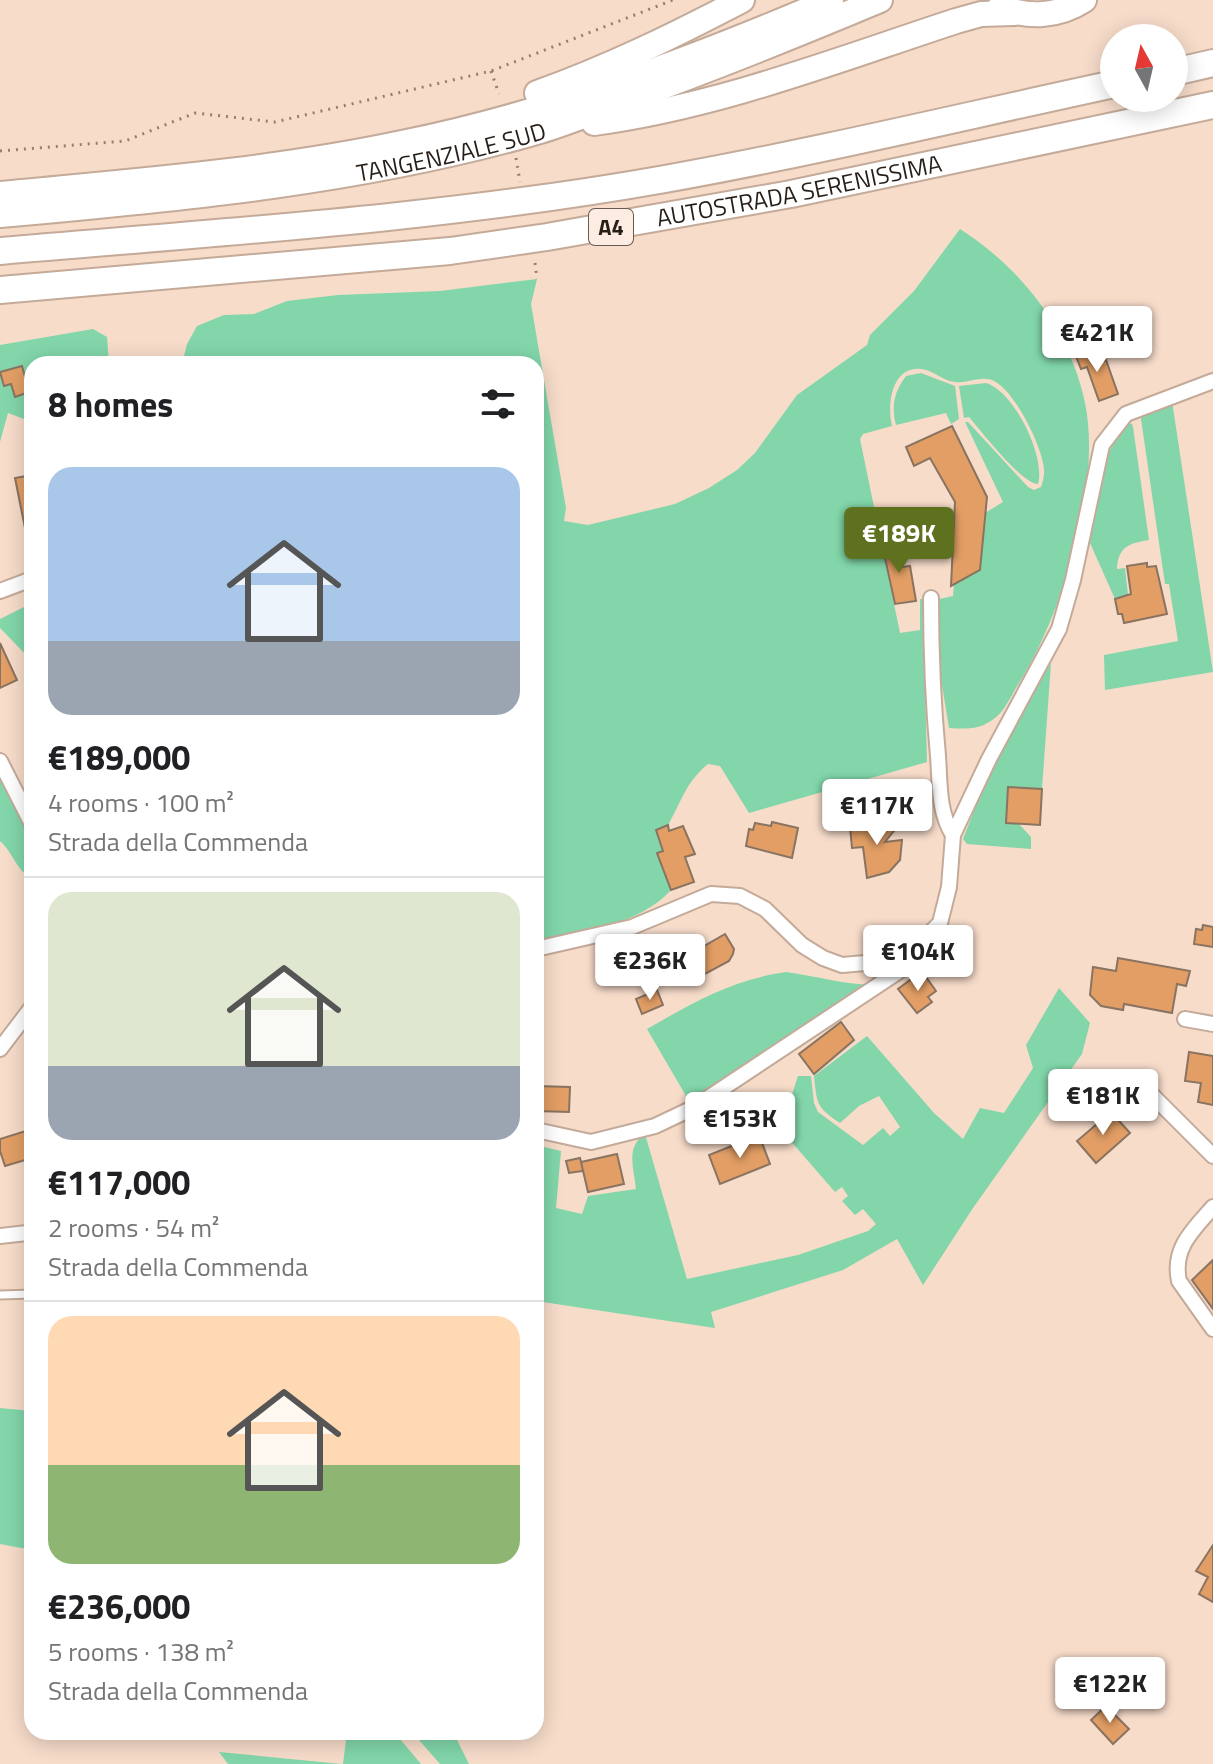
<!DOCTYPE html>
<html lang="en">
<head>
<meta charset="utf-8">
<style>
  :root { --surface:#fff; --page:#f6f6f6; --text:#202124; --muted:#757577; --line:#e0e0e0; --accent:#5e711f }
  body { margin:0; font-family:"Titillium Web",sans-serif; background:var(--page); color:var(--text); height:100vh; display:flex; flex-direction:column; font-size:30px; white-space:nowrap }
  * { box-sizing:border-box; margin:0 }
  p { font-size:26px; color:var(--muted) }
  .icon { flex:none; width:44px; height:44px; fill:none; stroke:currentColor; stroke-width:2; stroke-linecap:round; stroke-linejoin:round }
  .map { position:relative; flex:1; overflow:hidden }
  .sheet { position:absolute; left:24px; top:356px; width:520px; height:1384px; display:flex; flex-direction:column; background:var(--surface); border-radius:24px; box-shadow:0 4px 20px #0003 }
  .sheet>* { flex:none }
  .needle { width:52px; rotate:352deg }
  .controls { position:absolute; left:1100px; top:24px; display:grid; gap:16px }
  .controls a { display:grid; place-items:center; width:88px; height:88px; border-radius:50%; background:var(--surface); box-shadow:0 4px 20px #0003; font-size:40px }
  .price { position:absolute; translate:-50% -68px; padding:0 18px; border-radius:8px; background:#fff; color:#222; font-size:26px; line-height:52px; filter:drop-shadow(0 2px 4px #0008) }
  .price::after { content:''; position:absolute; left:50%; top:48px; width:24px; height:18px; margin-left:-12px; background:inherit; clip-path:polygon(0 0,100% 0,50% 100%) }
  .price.current { background:var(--accent); color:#fff }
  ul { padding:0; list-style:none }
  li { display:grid; align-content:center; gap:16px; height:424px; padding:0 24px }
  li+li { border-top:2px solid var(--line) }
  li span { display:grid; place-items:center; height:248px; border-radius:24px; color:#555 }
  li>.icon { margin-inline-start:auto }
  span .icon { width:144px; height:144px; fill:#fffc; stroke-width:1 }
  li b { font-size:34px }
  h2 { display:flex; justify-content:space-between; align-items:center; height:96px; padding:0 24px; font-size:34px }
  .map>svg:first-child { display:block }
  .green { fill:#82d6aa }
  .building { fill:#e29e65; stroke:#897361; stroke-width:2 }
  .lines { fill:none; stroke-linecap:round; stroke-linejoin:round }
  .service-casing { stroke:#c4aa99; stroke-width:11 }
  .minor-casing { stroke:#c4aa99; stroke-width:18 }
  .trunk-casing { stroke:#c4aa99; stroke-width:28 }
  .motorway-casing { stroke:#c4aa99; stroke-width:30 }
  .path { stroke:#928073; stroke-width:3; stroke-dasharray:2 6; stroke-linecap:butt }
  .service { stroke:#fff; stroke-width:7 }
  .minor { stroke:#fff; stroke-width:14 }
  .trunk { stroke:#fff; stroke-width:24 }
  .motorway { stroke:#fff; stroke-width:26 }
  .labels { text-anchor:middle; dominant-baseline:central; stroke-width:6; stroke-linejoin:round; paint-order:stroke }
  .shield { fill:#fcece1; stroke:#685c54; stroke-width:2 }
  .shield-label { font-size:22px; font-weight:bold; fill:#281e18 }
  .street-label { font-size:24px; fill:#281e18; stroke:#fcece1 }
</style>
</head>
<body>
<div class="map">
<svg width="1213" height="1764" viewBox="0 0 1213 1764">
  <rect width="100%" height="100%" fill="#f7dcca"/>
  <!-- green -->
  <g class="green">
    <path d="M960 229C1021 268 1070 330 1085 403 1102 485 1063 613 1019 683 1012 694 1005 711 995 718 979 730 969 729 949 728L941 679 935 600 953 596 954 584 980 570 985 513 1003 502 965 422H968L1028 487 1034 490 1041 487C1044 479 1045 471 1043 463 1039 441 1013 388 992 380 979 376 967 384 955 382 943 381 933 370 921 369 891 366 887 406 892 426L863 434 860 439 900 633 920 630V599H927L924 650 927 762 749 813 720 766 708 764C685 783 682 801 668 825L656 830 663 851 657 854 671 890C638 926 581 932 536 940V364H182L187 344 197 326 224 315 254 314 287 301 338 295 440 291 537 279 531 304 566 508 564 521 588 525 675 504 709 488 737 470 755 453 797 395 867 345 870 335 914 291Z"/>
    <polygon points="93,329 107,337 109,364 32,364 32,422 8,413 0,442 0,345"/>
    <path d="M921 373 955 386 959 419 951 424 946 413 896 425C891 406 894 392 906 376Z"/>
    <path d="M986 383C1014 391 1046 457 1038 484 1022 484 982 432 969 417L964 418 959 386Z"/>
    <polygon points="1172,401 1213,672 1105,690 1104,655 1178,641 1169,584 1165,584 1140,412"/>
    <path d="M1126 422 1132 424 1133 427 1149 540C1129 543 1118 547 1117 569L1125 568 1128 595 1115 599 1090 543 1105 459Z"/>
    <polygon points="32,603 32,661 0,628 0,619"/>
    <polygon points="1051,663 1042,789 1008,787 1019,824 1031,837 1031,849 967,844 963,839 992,765"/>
    <path d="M0 761 32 824V878C16 871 13 852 0 841Z"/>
    <path d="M786 972C816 976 845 985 876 985L693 1108 647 1029C694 1002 731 980 786 972Z"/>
    <path d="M1059 988 1090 1023 1082 1054 973 1208 923 1285 897 1239 843 1270 711 1312 715 1328 536 1301V1145L561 1151 556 1208 582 1214 588 1196 636 1189C634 1168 625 1147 645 1134L687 1279 798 1255 868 1231 876 1224 863 1209 855 1215 842 1201 848 1196 842 1187 835 1192 775 1123 788 1107 798 1076H811L814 1103 818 1112 863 1145 883 1128 890 1136 900 1127 879 1096 859 1106 840 1123C816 1107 817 1104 814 1076L867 1036 934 1113 963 1139 980 1108 1004 1113 1033 1068 1026 1045Z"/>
    <polygon points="0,1408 32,1411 32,1550 0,1544"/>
    <polygon points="347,1732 394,1732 421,1764 343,1764"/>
    <polygon points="412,1732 453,1732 469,1764 440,1764"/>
    <polygon points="219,1752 342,1764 228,1764"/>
  </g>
  <!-- building -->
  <g class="building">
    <polygon points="1088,346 1094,364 1106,360 1118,394 1099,401 1087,367 1081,369 1074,351"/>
    <polygon points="22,366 29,392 15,397 11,384 4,386 0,372"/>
    <polygon points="952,426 987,497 980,570 951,586 955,502 930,458 914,466 906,447"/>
    <polygon points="32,475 32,532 26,533 15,478"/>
    <polygon points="898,541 903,567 910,566 916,601 895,604 882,544"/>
    <polygon points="1147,563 1147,567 1156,566 1167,614 1124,623 1122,614 1118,614 1115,599 1131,594 1127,566"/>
    <polygon points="0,643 17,680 0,688"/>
    <polygon points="1008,787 1042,789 1040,825 1006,823"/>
    <polygon points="886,816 897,827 885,842 902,840 900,860 889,872 867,878 863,847 852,848 850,827 877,824"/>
    <polygon points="772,822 798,828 792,858 746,846 749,829 753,830 755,823 771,826"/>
    <polygon points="668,825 669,831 683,826 695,854 685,857 694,882 671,890 657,853 663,851 656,830"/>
    <polygon points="1203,925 1213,927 1213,947 1194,944 1196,929 1202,930"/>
    <polygon points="725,934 734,949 733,954 729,961 705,974 691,948 702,942 704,946"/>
    <polygon points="1118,958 1190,971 1186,986 1177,984 1172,1013 1124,1004 1123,1010 1101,1006 1090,995 1093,967 1116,971"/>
    <polygon points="914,977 926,977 936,991 928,997 932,1002 917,1013 898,989"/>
    <polygon points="657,990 663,1005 642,1014 636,999"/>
    <polygon points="841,1022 854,1040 814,1074 799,1054"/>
    <polygon points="1189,1052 1213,1056 1213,1105 1198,1102 1201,1083 1185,1081"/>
    <polygon points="536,1086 570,1087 569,1112 536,1111"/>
    <polygon points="1111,1112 1130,1133 1096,1163 1077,1141"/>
    <polygon points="32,1129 32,1158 5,1166 0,1151 0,1139"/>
    <polygon points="759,1135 770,1164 720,1184 709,1155"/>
    <polygon points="617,1154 624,1184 588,1192 581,1162 583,1171 569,1173 566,1161 580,1158 581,1162"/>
    <polygon points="1213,1260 1213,1309 1192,1280"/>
    <polygon points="1213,1545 1213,1602 1199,1594 1208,1577 1196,1571"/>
    <polygon points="1106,1706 1129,1729 1113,1744 1091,1720"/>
  </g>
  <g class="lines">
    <defs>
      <polyline id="service" points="0,1295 32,1294"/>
      <g id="minor">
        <polyline points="0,591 32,579"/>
        <path d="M931 598C931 651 933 703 938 756 940 782 938 812 953 835"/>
        <polyline points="0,761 32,824"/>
        <polyline points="536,949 632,927 711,894 740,896 765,909 802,945 823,958 842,965 877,962 906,952 930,933 940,923 949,887 953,835 989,759 1059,629 1073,580 1102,445 1126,414 1213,381"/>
        <polyline points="1185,1019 1213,1024"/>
        <polyline points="0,1049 32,1007"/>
        <polyline points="1131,1106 1151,1094 1213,1156"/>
        <polyline points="536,1130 591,1142 655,1126 693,1108 928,952 931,943 930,933"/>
        <path d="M1213 1207C1193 1230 1172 1248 1179 1281L1213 1329"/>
        <polyline points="0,1236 27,1233 32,1236"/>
      </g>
      <g id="trunk">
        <path d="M1000 7C1028 18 1058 17 1084 0"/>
        <path d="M537 93C608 68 675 35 742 0"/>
        <path d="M594 123C719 106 837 60 956 21L981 14 1014 13"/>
        <path d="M0 194C134 181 270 171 402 143 550 113 693 59 831 0"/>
        <path id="s1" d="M0 215C180 199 365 182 540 131 567 123 593 112 620 102 708 71 794 36 880 0"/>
      </g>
      <g id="motorway">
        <polyline points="1174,72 1213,63"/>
        <path d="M0 251C222 232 446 218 665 179 816 152 965 116 1114 84"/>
        <path id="s2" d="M0 290 450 251 547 237 791 194 1213 105"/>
      </g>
    </defs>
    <!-- service casing -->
    <use href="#service" class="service-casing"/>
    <!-- minor casing -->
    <use href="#minor" class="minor-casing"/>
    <!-- trunk casing -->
    <use href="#trunk" class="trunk-casing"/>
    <!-- motorway casing -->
    <use href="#motorway" class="motorway-casing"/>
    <!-- path -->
    <g class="path">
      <polyline points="491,71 499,94"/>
      <polyline points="0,151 125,141 195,113 275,122 491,71 673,0"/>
      <polyline points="516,158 520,182"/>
      <polyline points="535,263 537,279"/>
    </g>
    <!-- service -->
    <use href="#service" class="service"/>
    <!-- minor -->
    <use href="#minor" class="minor"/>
    <!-- trunk -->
    <use href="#trunk" class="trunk"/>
    <!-- motorway -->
    <use href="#motorway" class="motorway"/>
  </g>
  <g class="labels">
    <!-- shield labels -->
    <rect class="shield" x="589" y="209" width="44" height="36" rx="6"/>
    <g class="shield-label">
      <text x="611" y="227">A4</text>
    </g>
    <!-- street labels -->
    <g class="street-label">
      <text stroke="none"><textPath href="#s1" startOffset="456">TANGENZIALE SUD</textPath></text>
      <text stroke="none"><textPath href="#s2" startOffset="806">AUTOSTRADA SERENISSIMA</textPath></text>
    </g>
  </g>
</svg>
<div class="controls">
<a><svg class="needle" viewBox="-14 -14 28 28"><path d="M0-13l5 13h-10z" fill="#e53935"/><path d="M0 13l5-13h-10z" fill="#757577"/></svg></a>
</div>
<b class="price" style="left:1097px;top:374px">€421K</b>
<b class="price current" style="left:899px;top:575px">€189K</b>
<b class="price" style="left:877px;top:847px">€117K</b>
<b class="price" style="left:918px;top:993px">€104K</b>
<b class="price" style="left:650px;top:1002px">€236K</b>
<b class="price" style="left:1103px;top:1137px">€181K</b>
<b class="price" style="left:740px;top:1160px">€153K</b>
<b class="price" style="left:1110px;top:1725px">€122K</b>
<section class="sheet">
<h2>8 homes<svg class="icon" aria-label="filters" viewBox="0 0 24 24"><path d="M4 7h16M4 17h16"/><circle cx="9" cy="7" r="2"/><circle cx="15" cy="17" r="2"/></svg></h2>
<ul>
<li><span style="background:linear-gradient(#a9c7e8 70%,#9aa5b1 0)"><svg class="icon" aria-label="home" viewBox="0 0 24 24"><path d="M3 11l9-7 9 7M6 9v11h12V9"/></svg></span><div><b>€189,000</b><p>4 rooms · 100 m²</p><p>Strada della Commenda</p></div></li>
<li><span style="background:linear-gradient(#dfe7d0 70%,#9aa5b1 0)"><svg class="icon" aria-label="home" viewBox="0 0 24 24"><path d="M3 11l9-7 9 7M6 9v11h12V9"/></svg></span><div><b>€117,000</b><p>2 rooms · 54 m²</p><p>Strada della Commenda</p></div></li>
<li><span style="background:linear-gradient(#ffd9b3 60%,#8fb573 0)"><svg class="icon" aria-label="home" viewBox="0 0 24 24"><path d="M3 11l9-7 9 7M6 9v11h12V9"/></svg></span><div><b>€236,000</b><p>5 rooms · 138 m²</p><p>Strada della Commenda</p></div></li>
</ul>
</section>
</div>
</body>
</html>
